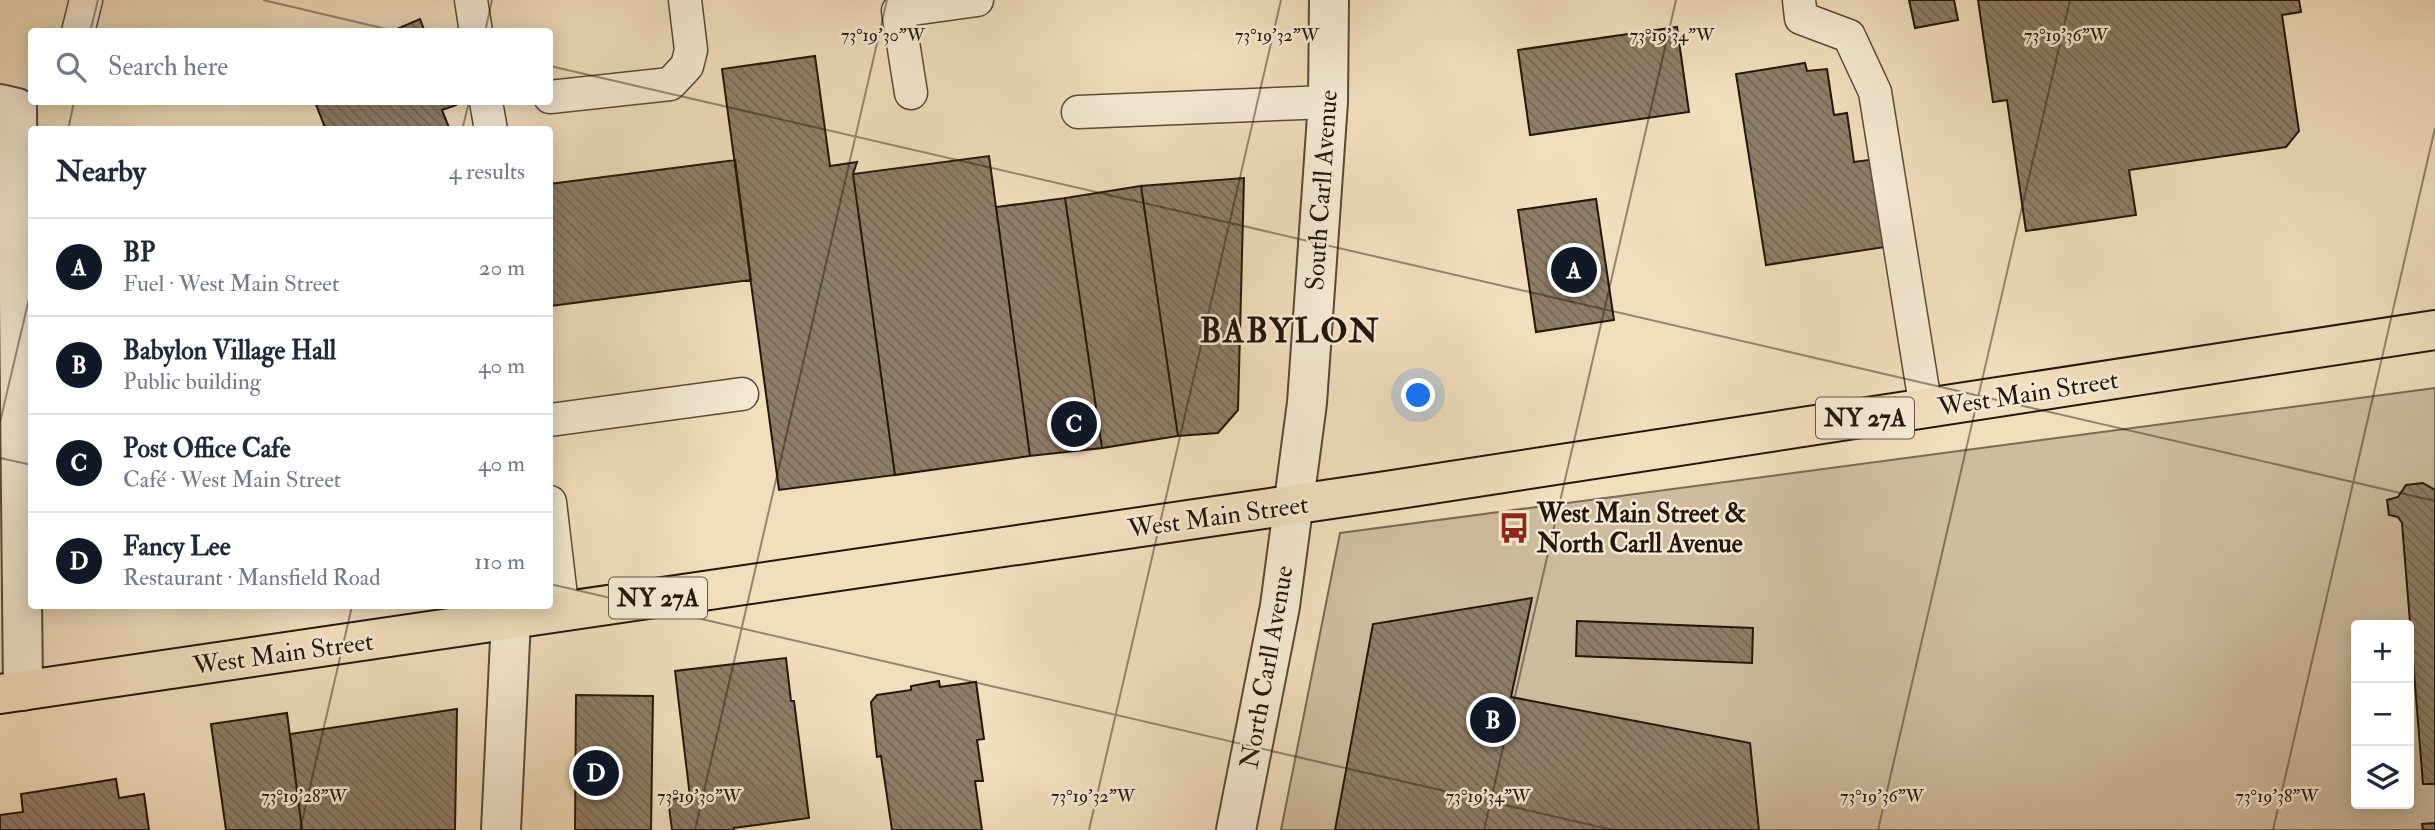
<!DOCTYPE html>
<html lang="en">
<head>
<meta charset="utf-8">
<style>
  body { margin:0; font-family:"IM FELL Double Pica",serif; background:#f6f6f7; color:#1f2937 }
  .controls { position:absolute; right:21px; bottom:21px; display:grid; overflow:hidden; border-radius:7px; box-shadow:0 4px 18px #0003 }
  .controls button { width:63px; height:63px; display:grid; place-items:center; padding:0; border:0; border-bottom:2px solid #e0e1e3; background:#fff; color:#1f2937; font:35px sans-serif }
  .you { position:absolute; left:1419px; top:396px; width:24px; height:24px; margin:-18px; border:5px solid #fff; border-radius:50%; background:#1a73e8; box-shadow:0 0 0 10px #1a73e833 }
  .badge { display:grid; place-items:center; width:46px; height:46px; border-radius:50%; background:#111827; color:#fff; font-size:23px; font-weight:700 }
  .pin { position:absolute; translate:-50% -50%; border:4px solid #fff; box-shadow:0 2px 7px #0006 }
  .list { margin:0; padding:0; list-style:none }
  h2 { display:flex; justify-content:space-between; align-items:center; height:91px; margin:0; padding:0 28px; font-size:30px }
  h2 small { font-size:23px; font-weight:400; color:#747a83 }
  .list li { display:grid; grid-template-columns:46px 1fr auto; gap:21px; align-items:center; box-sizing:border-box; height:98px; padding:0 28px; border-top:2px solid #e0e1e3 }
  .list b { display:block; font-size:26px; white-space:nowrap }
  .list p { margin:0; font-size:23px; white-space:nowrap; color:#747a83 }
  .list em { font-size:23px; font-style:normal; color:#747a83 }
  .icon { flex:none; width:38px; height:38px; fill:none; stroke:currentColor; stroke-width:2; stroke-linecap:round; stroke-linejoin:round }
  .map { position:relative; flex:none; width:2435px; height:830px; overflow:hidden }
  .search { position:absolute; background:#fff; box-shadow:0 4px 18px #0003; left:28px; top:28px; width:525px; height:77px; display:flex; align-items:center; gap:18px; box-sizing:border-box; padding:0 24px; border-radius:7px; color:#747a83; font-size:26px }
  .panel { position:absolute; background:#fff; box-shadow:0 4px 18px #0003; left:28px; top:126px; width:525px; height:483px; border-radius:7px }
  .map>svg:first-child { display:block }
</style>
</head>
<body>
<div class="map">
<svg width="2435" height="830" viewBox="0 0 2435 830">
  <defs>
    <pattern id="building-back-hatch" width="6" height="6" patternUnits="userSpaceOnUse" patternTransform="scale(1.75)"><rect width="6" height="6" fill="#8f7e67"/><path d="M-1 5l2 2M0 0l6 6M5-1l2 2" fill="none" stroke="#756653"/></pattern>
  </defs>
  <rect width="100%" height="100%" fill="#f1debd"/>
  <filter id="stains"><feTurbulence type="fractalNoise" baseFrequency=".00286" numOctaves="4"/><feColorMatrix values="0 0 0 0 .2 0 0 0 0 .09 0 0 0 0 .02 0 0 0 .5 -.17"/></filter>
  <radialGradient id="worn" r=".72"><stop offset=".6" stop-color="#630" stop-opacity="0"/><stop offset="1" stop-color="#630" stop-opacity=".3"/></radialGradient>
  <path fill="#cebc9f" stroke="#796a54" stroke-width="2" fill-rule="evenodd" d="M 2435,388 L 2435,830 L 1281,830 L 1340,533 ZM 2356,625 L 2409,625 L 2409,804 L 2356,804 Z"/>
  <path fill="url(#building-back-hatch)" stroke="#24170a" stroke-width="2" d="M 1909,0 L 1954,0 L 1958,20 L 1915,28 Z
    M 1978,0 L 2299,0 L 2301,12 L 2282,15 L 2299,131 L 2286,147 L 2129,170 L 2136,215 L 2026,231 L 2007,100 L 1993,102 Z
    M 420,19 L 425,32 L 390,32 Z
    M 1677,27 L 1689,112 L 1530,135 L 1518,50 Z
    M 815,56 L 830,166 L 857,162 L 853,174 L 895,475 L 779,490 L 722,69 Z
    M 1805,63 L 1807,71 L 1827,69 L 1834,115 L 1847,113 L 1854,162 L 1877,159 L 1885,247 L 1766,265 L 1736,74 Z
    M 315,102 L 454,102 L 456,105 L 442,110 L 450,130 L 326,130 Z
    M 989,156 L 1030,456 L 895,475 L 853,174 Z
    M 735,160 L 751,280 L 550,306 L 550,184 Z
    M 1244,178 L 1238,410 L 1218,433 L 1178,436 L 1141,186 Z
    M 1141,186 L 1178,436 L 1102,448 L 1065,198 Z
    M 1065,198 L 1102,448 L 1030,456 L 996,207 Z
    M 1596,199 L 1614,320 L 1536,332 L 1518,210 Z
    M 2423,483 L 2435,490 L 2435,784 L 2423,784 L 2402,523 L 2398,517 L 2389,515 L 2387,500 L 2398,497 L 2406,485 Z
    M 1532,598 L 1511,697 L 1750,743 L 1759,830 L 1335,830 L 1373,624 Z
    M 1577,621 L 1753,628 L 1752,663 L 1576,656 Z
    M 786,658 L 791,701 L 794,701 L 809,818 L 734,828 L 734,830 L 672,830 L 668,799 L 690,797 L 675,671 Z
    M 939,681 L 940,687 L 976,682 L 984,739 L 977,740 L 983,781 L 975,781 L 982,830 L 892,830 L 881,756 L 877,757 L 871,702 L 877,695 L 911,690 L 911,686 Z
    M 576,695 L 653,696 L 651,830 L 575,830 Z
    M 457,709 L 455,830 L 302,830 L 290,734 Z
    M 287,713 L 302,830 L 226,830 L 211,724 Z
    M 116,779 L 119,798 L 144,794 L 149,830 L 0,830 L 0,815 L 23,812 L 21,794 Z
    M 2435,823 L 2435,830 L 2423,830 L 2422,824 Z"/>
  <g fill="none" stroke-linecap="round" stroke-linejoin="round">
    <defs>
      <path id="service" d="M 471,0 L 476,32
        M 1799,0 L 1801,18 L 1849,36 L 1875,92 L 1926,409
        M 78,32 L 86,0
        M 911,93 L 898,11 L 977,0
        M 550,97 L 670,84 L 687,66 L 691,50 L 685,0
        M 486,102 L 491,130
        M 1078,112 L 1328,102
        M 550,420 L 742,394
        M 550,502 L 563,613"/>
      <path id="minor" d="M 0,104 L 17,108 L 23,691
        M 501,830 L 511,619
        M 1236,830 L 1280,606 L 1307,403 L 1328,102 L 1329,0"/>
      <path id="primary" d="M 0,694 L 1386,491 L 2435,330"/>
    </defs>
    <use href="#service" stroke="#574937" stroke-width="35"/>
    <use href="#minor" stroke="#574937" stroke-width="42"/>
    <use href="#primary" stroke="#24170a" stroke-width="42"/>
    <use href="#service" stroke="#f6ead4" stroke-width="32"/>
    <use href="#minor" stroke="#f6ead4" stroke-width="38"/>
    <use href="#primary" stroke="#f1debd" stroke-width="38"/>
  </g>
  <path fill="none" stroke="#24170a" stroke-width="2" stroke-opacity="0.45" d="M 263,0 L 399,32M 90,32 L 98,0M 485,32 L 492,0M 550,66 L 2435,501M 68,130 L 74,102M 462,130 L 469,102M 0,422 L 32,286M 0,458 L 32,465M 550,584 L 1613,830M 300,830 L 352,606M 695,830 L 887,0M 1089,830 L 1281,0M 1484,830 L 1676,0M 1878,830 L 2070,0M 2273,830 L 2435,128"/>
  <defs>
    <symbol id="bus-bare" viewBox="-9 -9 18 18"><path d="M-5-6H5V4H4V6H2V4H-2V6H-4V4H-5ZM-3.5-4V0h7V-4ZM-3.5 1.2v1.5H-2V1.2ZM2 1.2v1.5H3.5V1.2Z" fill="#8f2418" stroke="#f6ead4" stroke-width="2.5" paint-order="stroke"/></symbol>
  </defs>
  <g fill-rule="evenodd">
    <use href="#bus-bare" x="1492" y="506" width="44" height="44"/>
  </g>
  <g text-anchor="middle" stroke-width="5" stroke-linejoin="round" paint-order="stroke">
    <g fill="#f6ead4" stroke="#635647" stroke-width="2">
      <rect x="1816" y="397.5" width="98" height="41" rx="5"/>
      <rect x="609" y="577.5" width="98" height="41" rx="5"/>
    </g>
    <g font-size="24" font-weight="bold" fill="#24170a">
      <text x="1865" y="426">NY 27A</text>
      <text x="658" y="606">NY 27A</text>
    </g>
    <g font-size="26" fill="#24170a" stroke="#f6ead4">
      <text transform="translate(1321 190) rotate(-86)" y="9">South Carll Avenue</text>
      <text transform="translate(2028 393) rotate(-9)" y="9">West Main Street</text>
      <text transform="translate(1218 516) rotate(-8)" y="9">West Main Street</text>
      <text transform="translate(283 653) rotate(-8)" y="9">West Main Street</text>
      <text transform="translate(1266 667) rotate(-80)" y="9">North Carll Avenue</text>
    </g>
    <g font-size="26" font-weight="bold" fill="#24170a" stroke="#f6ead4" text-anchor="start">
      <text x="1537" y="522">West Main Street &amp;<tspan x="1537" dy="30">North Carll Avenue</tspan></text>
    </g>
    <g font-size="33" font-weight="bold" letter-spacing="2" fill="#24170a" stroke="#f6ead4">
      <text x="1290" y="342">BABYLON</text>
    </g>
  </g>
  <g font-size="18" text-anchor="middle" fill="#24170a" stroke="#f6ead4" stroke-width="5" stroke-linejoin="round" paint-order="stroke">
    <text x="883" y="41">73°19'30"W</text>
    <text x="1277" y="41">73°19'32"W</text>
    <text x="1672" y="41">73°19'34"W</text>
    <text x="2066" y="41">73°19'36"W</text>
    <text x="304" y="802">73°19'28"W</text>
    <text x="699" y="802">73°19'30"W</text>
    <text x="1093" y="802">73°19'32"W</text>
    <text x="1488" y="802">73°19'34"W</text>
    <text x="1882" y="802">73°19'36"W</text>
    <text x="2277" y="802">73°19'38"W</text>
  </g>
  <rect width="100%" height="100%" filter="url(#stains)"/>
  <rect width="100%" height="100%" fill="url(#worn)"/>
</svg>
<div class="controls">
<button>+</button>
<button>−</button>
<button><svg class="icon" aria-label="layers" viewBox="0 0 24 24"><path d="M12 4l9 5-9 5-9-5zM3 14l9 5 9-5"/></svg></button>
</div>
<div class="you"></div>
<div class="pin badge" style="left:1574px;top:270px">A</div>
<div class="pin badge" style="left:1493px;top:720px">B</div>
<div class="pin badge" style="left:1074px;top:424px">C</div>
<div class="pin badge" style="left:596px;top:773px">D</div>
<div class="search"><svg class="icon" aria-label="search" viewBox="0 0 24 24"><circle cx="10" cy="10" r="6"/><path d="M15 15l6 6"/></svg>Search here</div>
<section class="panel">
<h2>Nearby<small>4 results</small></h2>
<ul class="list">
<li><span class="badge">A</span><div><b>BP</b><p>Fuel · West Main Street</p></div><em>20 m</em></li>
<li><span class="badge">B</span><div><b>Babylon Village Hall</b><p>Public building</p></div><em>40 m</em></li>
<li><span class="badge">C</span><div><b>Post Office Cafe</b><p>Café · West Main Street</p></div><em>40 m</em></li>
<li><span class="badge">D</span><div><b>Fancy Lee</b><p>Restaurant · Mansfield Road</p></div><em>110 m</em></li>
</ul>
</section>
</div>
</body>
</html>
